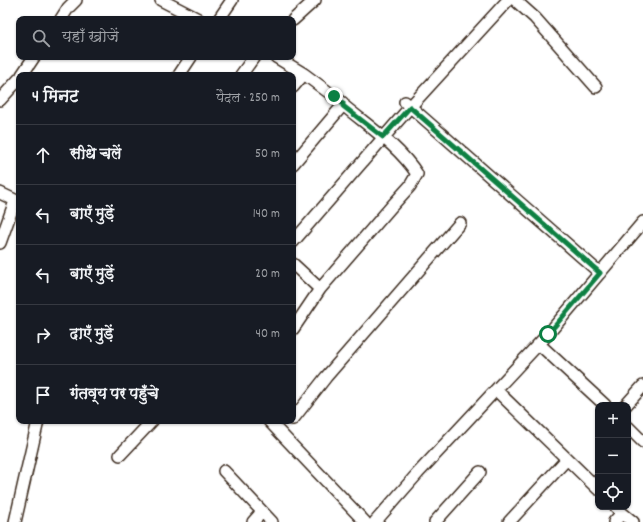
<!DOCTYPE html>
<html lang="hi">
<head>
<meta charset="utf-8">
<style>
  body { margin:0; font-family:Dekko,"Playpen Sans Deva",sans-serif; background:#20242c; color:#f1f3f6 }
  .controls { position:absolute; right:12px; bottom:12px; display:grid; overflow:hidden; border-radius:8px; box-shadow:0 1px 3px #0004 }
  .controls button { width:36px; height:36px; display:grid; place-items:center; padding:0; border:0; border-bottom:1px solid #363941; background:#171b24; color:#f1f3f6; font:20px sans-serif }
  .stop { position:absolute; width:12px; height:12px; margin:-9px; border:3px solid #0b8043; border-radius:50%; background:#fff }
  .stop.end { background:#0b8043; border-color:#fff; box-shadow:0 1px 4px #0008 }
  .list { margin:0; padding:0; list-style:none }
  h2 { display:flex; justify-content:space-between; align-items:center; height:52px; margin:0; padding:0 16px; font-size:17px }
  h2 small { font-size:13px; font-weight:400; color:#9ea1a6 }
  .list li { display:grid; grid-template-columns:26px 1fr auto; gap:12px; align-items:center; box-sizing:border-box; height:60px; padding:0 16px; border-top:1px solid #363941 }
  .list b { display:block; font-size:15px; white-space:nowrap }
  .list em { font-size:13px; font-style:normal; color:#9ea1a6 }
  .icon { flex:none; width:22px; height:22px; fill:none; stroke:currentColor; stroke-width:2; stroke-linecap:round; stroke-linejoin:round }
  .map { position:relative; flex:none; width:643px; height:522px; overflow:hidden }
  .search { position:absolute; background:#171b24; box-shadow:0 1px 3px #0004; left:16px; top:16px; width:280px; height:44px; display:flex; align-items:center; gap:10px; box-sizing:border-box; padding:0 14px; border-radius:8px; color:#9ea1a6; font-size:15px }
  .panel { position:absolute; background:#171b24; box-shadow:0 1px 3px #0004; left:16px; top:72px; width:280px; height:352px; border-radius:8px }
  .map>svg:first-child { display:block }
</style>
</head>
<body>
<div class="map">
<svg width="643" height="522" viewBox="0 0 643 522">
  <rect width="100%" height="100%" fill="#fff"/>
  <filter id="ink" filterUnits="userSpaceOnUse"><feTurbulence type="fractalNoise" baseFrequency=".025" numOctaves="2"/><feDisplacementMap in="SourceGraphic" scale="8" xChannelSelector="R" yChannelSelector="G"/><feConvolveMatrix kernelMatrix="1 2 1 2 8 2 1 2 1" color-interpolation-filters="sRGB"/></filter>
  <g filter="url(#ink)">
    <g fill="none" stroke-linecap="round" stroke-linejoin="round">
      <defs>
        <path id="minor" d="M 161,0 L 198,19
          M 515,0 L 535,18 L 596,87
          M 61,19 L 68,8 L 76,0
          M 219,19 L 232,0
          M 293,20 L 315,0
          M 276,57 L 304,74 L 343,103 L 343,105 C 368,126 399,146 417,174 L 410,186 L 391,207 L 320,289 L 293,329
          M 22,75 L 34,57
          M 179,75 L 191,57
          M 241,75 L 254,57
          M 293,87 L 304,74
          M 0,100 L 19,79
          M 405,102 L 600,273
          M 293,164 L 343,105
          M 0,193 L 19,202
          M 293,242 L 410,107 L 508,0
          M 0,243 L 15,201
          M 293,264 L 320,289
          M 539,344 L 605,405
          M 496,390 L 598,489
          M 626,405 L 643,386
          M 293,419 L 326,377 L 460,223
          M 269,421 L 365,522
          M 628,427 L 643,442
          M 120,455 L 152,421
          M 224,471 L 272,522
          M 622,513 L 633,522
          M 15,522 L 38,421
          M 253,522 L 262,512
          M 375,522 L 418,473 L 548,334 L 643,222
          M 435,522 L 480,472
          M 509,522 L 567,459
          M 614,522 L 622,513 L 616,507"/>
      </defs>
      <use href="#minor" stroke="#3b2a1e" stroke-width="14"/>
      <use href="#minor" stroke="#fff" stroke-width="11"/>
    </g>
  </g>
  <g fill="none" stroke-linecap="round" stroke-linejoin="round" filter="url(#ink)">
    <path stroke="#0b8043" stroke-width="5" d="M 334,96 L 343,103 L 343,106 L 383,137 L 410,107 L 600,273 L 548,334"/>
  </g>
</svg>
<div class="controls">
<button>+</button>
<button>−</button>
<button><svg class="icon" aria-label="locate" viewBox="0 0 24 24"><circle cx="12" cy="12" r="6"/><path d="M12 2v4M12 18v4M2 12h4M18 12h4"/></svg></button>
</div>
<div class="stop" style="left:548px;top:334px"></div>
<div class="stop end" style="left:334px;top:96px"></div>
<div class="search"><svg class="icon" aria-label="search" viewBox="0 0 24 24"><circle cx="10" cy="10" r="6"/><path d="M15 15l6 6"/></svg>यहाँ खोजें</div>
<section class="panel">
<h2>4 मिनट<small>पैदल · 250 m</small></h2>
<ul class="list">
<li><svg class="icon" aria-label="ahead" viewBox="0 0 24 24"><path d="M12 20V5M6 11l6-6 6 6"/></svg><div><b>सीधे चलें</b></div><em>50 m</em></li>
<li><svg class="icon" aria-label="left" viewBox="0 0 24 24"><path d="M17 20v-9H6M10 6l-5 5 5 5"/></svg><div><b>बाएँ मुड़ें</b></div><em>140 m</em></li>
<li><svg class="icon" aria-label="left" viewBox="0 0 24 24"><path d="M17 20v-9H6M10 6l-5 5 5 5"/></svg><div><b>बाएँ मुड़ें</b></div><em>20 m</em></li>
<li><svg class="icon" aria-label="right" viewBox="0 0 24 24"><path d="M7 20v-9h11M14 6l5 5-5 5"/></svg><div><b>दाएँ मुड़ें</b></div><em>40 m</em></li>
<li><svg class="icon" aria-label="arrive" viewBox="0 0 24 24"><path d="M6 21V4h12l-3 4 3 4H6"/></svg><div><b>गंतव्य पर पहुँचे</b></div></li>
</ul>
</section>
</div>
</body>
</html>
